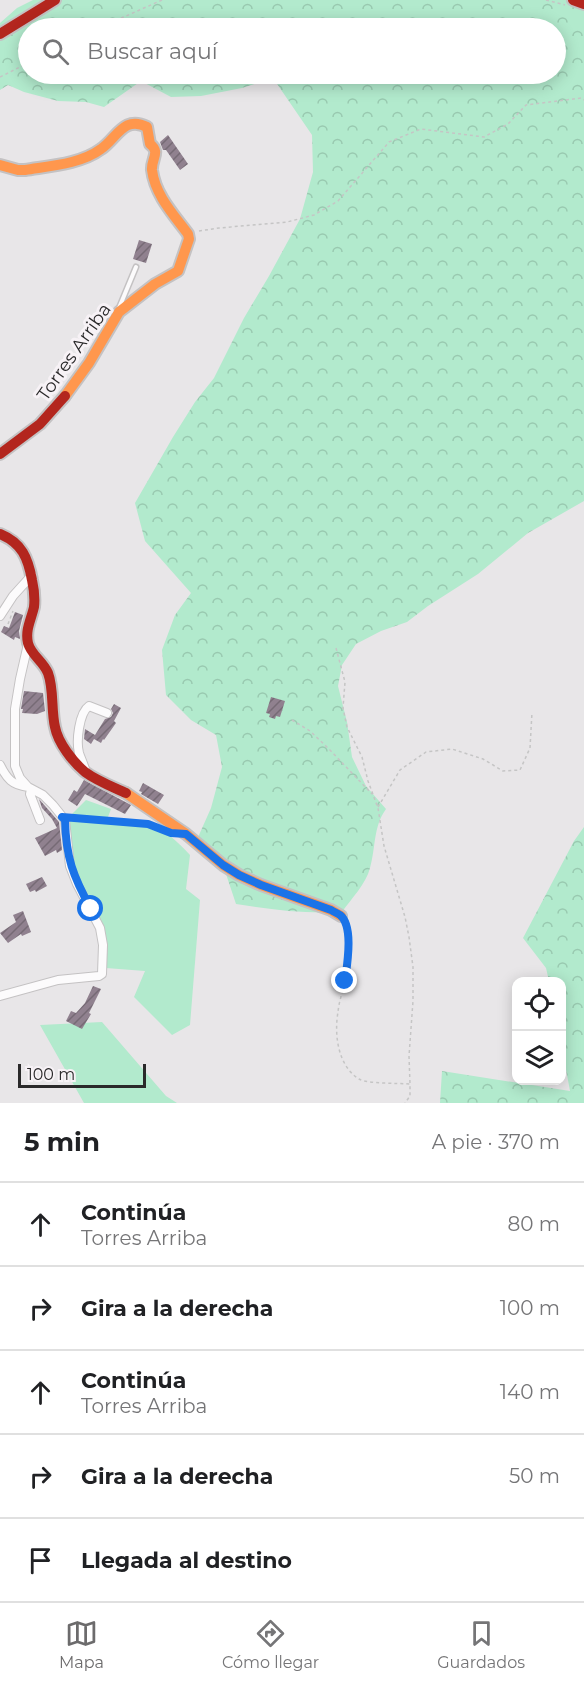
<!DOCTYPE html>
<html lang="es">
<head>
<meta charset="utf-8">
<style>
  body { margin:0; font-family:Montserrat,sans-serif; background:#f6f6f6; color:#202124 }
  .controls { position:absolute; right:18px; bottom:18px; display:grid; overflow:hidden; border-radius:12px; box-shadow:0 3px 15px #0003 }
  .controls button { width:54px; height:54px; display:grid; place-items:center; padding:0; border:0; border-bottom:2px solid #e0e0e0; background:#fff; color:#202124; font:30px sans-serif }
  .scale { position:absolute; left:18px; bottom:15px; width:128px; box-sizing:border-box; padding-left:6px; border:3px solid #2a292a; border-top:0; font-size:16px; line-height:21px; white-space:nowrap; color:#2a292a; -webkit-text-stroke:4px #f7f2f6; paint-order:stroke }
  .stop { position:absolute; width:18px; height:18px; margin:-14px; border:4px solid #1a73e8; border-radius:50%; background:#fff }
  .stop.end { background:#1a73e8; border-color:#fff; box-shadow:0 2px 6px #0008 }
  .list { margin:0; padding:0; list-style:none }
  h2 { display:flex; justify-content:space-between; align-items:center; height:78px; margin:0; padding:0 24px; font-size:26px }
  h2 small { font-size:20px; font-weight:400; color:#757577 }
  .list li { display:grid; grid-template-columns:39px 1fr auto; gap:18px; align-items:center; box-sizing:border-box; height:84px; padding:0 24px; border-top:2px solid #e0e0e0 }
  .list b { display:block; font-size:22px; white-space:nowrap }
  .list p { margin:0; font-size:20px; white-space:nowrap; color:#757577 }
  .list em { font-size:20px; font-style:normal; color:#757577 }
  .icon { flex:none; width:33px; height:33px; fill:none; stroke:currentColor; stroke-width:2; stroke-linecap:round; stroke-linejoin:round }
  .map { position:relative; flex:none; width:584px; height:1103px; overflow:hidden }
  .search { position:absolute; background:#fff; box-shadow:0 3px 15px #0003; left:18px; right:18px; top:18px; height:66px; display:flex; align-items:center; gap:15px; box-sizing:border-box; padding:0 21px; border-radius:33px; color:#757577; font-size:22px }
  .sheet { height:498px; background:#fff }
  nav { display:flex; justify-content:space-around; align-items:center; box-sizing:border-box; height:84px; border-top:2px solid #e0e0e0; background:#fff; font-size:16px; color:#757577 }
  nav a { display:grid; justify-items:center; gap:3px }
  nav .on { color:#6c6b6c }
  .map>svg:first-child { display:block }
</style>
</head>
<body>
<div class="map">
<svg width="584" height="1103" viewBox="0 0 584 1103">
  <defs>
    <pattern id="forest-crowns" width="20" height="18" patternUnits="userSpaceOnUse" patternTransform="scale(1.5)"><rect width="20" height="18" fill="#b2eacd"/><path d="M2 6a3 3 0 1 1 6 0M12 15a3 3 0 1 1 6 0" fill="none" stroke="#99c9b0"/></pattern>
    <pattern id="building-hatch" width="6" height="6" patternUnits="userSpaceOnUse" patternTransform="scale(1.5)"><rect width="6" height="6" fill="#90818f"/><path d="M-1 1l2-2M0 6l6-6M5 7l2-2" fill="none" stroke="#766a75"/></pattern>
  </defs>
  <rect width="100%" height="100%" fill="#e8e6e8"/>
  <path fill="#b2eacd" d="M 86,800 L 111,809 L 108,817 C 148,822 162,824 190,855 L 186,889 L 200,900 L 190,1025 L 172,1035 L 134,997 L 145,971 L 106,968 L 106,943 L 72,864 L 67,826 L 72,814 Z
    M 102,1022 L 166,1096 L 177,1103 L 84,1103 L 40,1025 Z"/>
  <path fill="url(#forest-crowns)" fill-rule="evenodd" d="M 33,0 L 584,0 L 584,501 L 528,533 L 478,574 L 428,606 L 407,622 L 381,631 L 356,644 L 342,665 L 338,686 L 347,722 L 352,757 L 366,786 L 386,809 C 373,827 376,847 370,868 C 366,884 351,899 342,912 C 305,914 273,910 236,904 L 223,865 L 198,844 L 199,835 L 211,808 L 222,767 L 216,735 L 191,720 L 166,695 L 162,650 L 175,615 L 191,593 L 145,541 L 135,503 L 173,437 L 195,402 L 214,378 L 244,318 L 269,276 L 300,219 L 313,172 L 312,135 L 273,78 L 242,88 L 201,96 L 171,97 L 141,81 L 104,107 L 86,102 L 58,101 L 24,92 L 8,85 L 0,90 L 0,23 L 17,8 ZM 28,28 L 556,28 L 556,74 L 28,74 Z
    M 584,827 L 584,1103 L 440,1103 L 442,1071 L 570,1091 L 562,1048 L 562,981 L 549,981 L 546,968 L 523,938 L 574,841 Z"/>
  <path fill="url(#building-hatch)" d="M 168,135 L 188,164 L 180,170 L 166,150 L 163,150 L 160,142 Z
    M 139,240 L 152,244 L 146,263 L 133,259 Z
    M 15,612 L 23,615 L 19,631 L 20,639 L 15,637 L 14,640 L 1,632 L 4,626 L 9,628 Z
    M 24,691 L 43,693 L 45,711 L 37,714 L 22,713 L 23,709 L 21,709 Z
    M 271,697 L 285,701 L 280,717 L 276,716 L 275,719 L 269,717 L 270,714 L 266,713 Z
    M 114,704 L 121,708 L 114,721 L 116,723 L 104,740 L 103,739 L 101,743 L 94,739 L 91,744 L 84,739 L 85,729 L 95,735 L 105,719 L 111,717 L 113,713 L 111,709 Z
    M 84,780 L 131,805 L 125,814 L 85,794 L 77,806 L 68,800 L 74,790 L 77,792 Z
    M 143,783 L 164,795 L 158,804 L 141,794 L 142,792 L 139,791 Z
    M 39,799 L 59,822 L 62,850 L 57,853 L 56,850 L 45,856 L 35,838 L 57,828 L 52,819 L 42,808 Z
    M 42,877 L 47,886 L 36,892 L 35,890 L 30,892 L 26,884 Z
    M 23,911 L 31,932 L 22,936 L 21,934 L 8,943 L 0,933 L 16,922 L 13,915 Z
    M 93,986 L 101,989 L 89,1013 L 91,1014 L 82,1029 L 66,1021 L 71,1011 L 76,1013 L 85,1003 Z"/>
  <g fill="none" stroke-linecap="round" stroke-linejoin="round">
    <defs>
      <path id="lane" d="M 119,308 L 136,267"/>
      <path id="street" d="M 0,616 L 13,596 L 32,575
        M 0,765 C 7,779 12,785 28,787
        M 86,772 C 84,765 81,759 79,753 C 76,741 79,713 89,706 L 107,713
        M 31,789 L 30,794 L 40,820
        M 0,996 L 58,980 L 99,976 L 102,974 L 103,945 L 100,928 L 77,884 L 70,866 L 65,820 L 53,805 L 43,795 L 28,787 L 20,778 L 15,766 L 15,709 L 20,679 L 28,644"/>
      <path id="slow" d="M 0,165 L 18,170 L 25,170 C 49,166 81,164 101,149 C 117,138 124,115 147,127 L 150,144 C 161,152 151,159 152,170 C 155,195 174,215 188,234 L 189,239 L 178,271 L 155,284 L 119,312 L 89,363 L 65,396
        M 126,793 L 186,834 L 223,865 L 239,875 L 261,885 L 331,910 L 341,916"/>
      <path id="jam" d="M 573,0 L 584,4
        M 0,34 L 55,0
        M 0,454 L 40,424 L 65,396
        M 0,534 C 22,543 28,558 32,580 C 34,589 35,598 34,607 C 31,620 25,630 28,643 C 31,655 43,661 48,673 C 54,689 51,710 55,727 C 58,743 73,762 85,772 C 97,781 113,787 126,793"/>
    </defs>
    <use href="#lane" stroke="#c4c2c3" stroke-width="7"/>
    <use href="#street" stroke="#c4c2c3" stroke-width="10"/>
    <use href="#slow" stroke="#c4c2c3" stroke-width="14"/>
    <use href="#jam" stroke="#c4c2c3" stroke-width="14"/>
    <path stroke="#c5c5c5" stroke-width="1.5" stroke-dasharray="3 3" stroke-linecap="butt" d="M 546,0 L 565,5
      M 99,28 L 162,0
      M 0,77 L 28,63
      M 199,231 L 219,228 L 287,222 L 314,215 L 338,201 L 389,142 L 421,129 L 484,137 L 508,124 L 526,105 L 581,98 L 584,100
      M 8,624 L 13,611
      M 336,648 L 345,682 L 343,708 L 347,727 L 362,757 L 368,781 L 378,808 L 384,846 L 405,917 L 409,937 L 413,967 L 413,1001 L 409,1056 L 410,1084
      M 292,720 L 310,731 L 329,749 L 372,794
      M 378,807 L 400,770 L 426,752 L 452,749 L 483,759 L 503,771 L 520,770 L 530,748 L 532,712
      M 72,818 L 148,824 L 159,828
      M 345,925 C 350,943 348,962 345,980 C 343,991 339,1001 338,1012 C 334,1035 338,1066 359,1079 C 367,1084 399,1083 410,1084 L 410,1096 L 405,1103"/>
    <use href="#lane" stroke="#fcfbfc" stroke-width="4"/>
    <use href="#street" stroke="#fcfbfc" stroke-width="8"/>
    <use href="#slow" stroke="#ff974d" stroke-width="10"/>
    <use href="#jam" stroke="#b3261e" stroke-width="10"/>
  </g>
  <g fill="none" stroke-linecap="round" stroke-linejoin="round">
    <path stroke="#1a73e8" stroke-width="8" d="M 91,909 C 73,876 66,858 65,820 L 62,817 L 148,824 L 171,833 L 186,834 L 223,865 L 239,875 L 261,885 L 331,910 C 334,912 337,913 340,915 C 354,926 347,965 345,981"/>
  </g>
  <g text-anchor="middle" stroke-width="6" stroke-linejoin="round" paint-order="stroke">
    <g font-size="18" fill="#2a292a" stroke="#f7f2f6">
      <text transform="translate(74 352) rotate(-55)" y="6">Torres Arriba</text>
    </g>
  </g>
</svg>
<div class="controls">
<button><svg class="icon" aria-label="locate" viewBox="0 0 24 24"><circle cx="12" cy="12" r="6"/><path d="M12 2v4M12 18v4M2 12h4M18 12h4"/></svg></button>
<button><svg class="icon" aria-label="layers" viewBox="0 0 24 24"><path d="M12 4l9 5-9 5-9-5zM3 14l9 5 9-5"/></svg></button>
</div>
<div class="scale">100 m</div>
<div class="stop" style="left:91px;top:909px"></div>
<div class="stop end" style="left:345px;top:981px"></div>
<div class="search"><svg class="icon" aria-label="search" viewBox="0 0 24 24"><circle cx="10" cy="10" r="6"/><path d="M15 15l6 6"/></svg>Buscar aquí</div>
</div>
<section class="sheet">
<h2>5 min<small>A pie · 370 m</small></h2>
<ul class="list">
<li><svg class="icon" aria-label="ahead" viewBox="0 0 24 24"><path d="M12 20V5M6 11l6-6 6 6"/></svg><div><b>Continúa</b><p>Torres Arriba</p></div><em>80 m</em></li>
<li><svg class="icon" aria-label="right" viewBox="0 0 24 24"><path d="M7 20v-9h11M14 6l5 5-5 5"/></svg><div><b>Gira a la derecha</b></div><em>100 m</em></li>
<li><svg class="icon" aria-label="ahead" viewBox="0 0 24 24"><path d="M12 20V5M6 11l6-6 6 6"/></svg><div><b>Continúa</b><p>Torres Arriba</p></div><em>140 m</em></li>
<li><svg class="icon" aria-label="right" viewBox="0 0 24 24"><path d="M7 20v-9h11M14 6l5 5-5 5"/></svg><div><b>Gira a la derecha</b></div><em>50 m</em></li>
<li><svg class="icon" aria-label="arrive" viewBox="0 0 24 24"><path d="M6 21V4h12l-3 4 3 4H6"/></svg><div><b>Llegada al destino</b></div></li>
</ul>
</section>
<nav>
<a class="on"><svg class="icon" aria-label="map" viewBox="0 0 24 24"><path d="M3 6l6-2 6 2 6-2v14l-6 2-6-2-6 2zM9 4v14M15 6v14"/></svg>Mapa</a>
<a><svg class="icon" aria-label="directions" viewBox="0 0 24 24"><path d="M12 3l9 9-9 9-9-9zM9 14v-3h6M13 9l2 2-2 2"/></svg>Cómo llegar</a>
<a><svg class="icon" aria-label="saved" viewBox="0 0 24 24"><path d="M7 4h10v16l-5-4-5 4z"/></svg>Guardados</a>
</nav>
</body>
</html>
